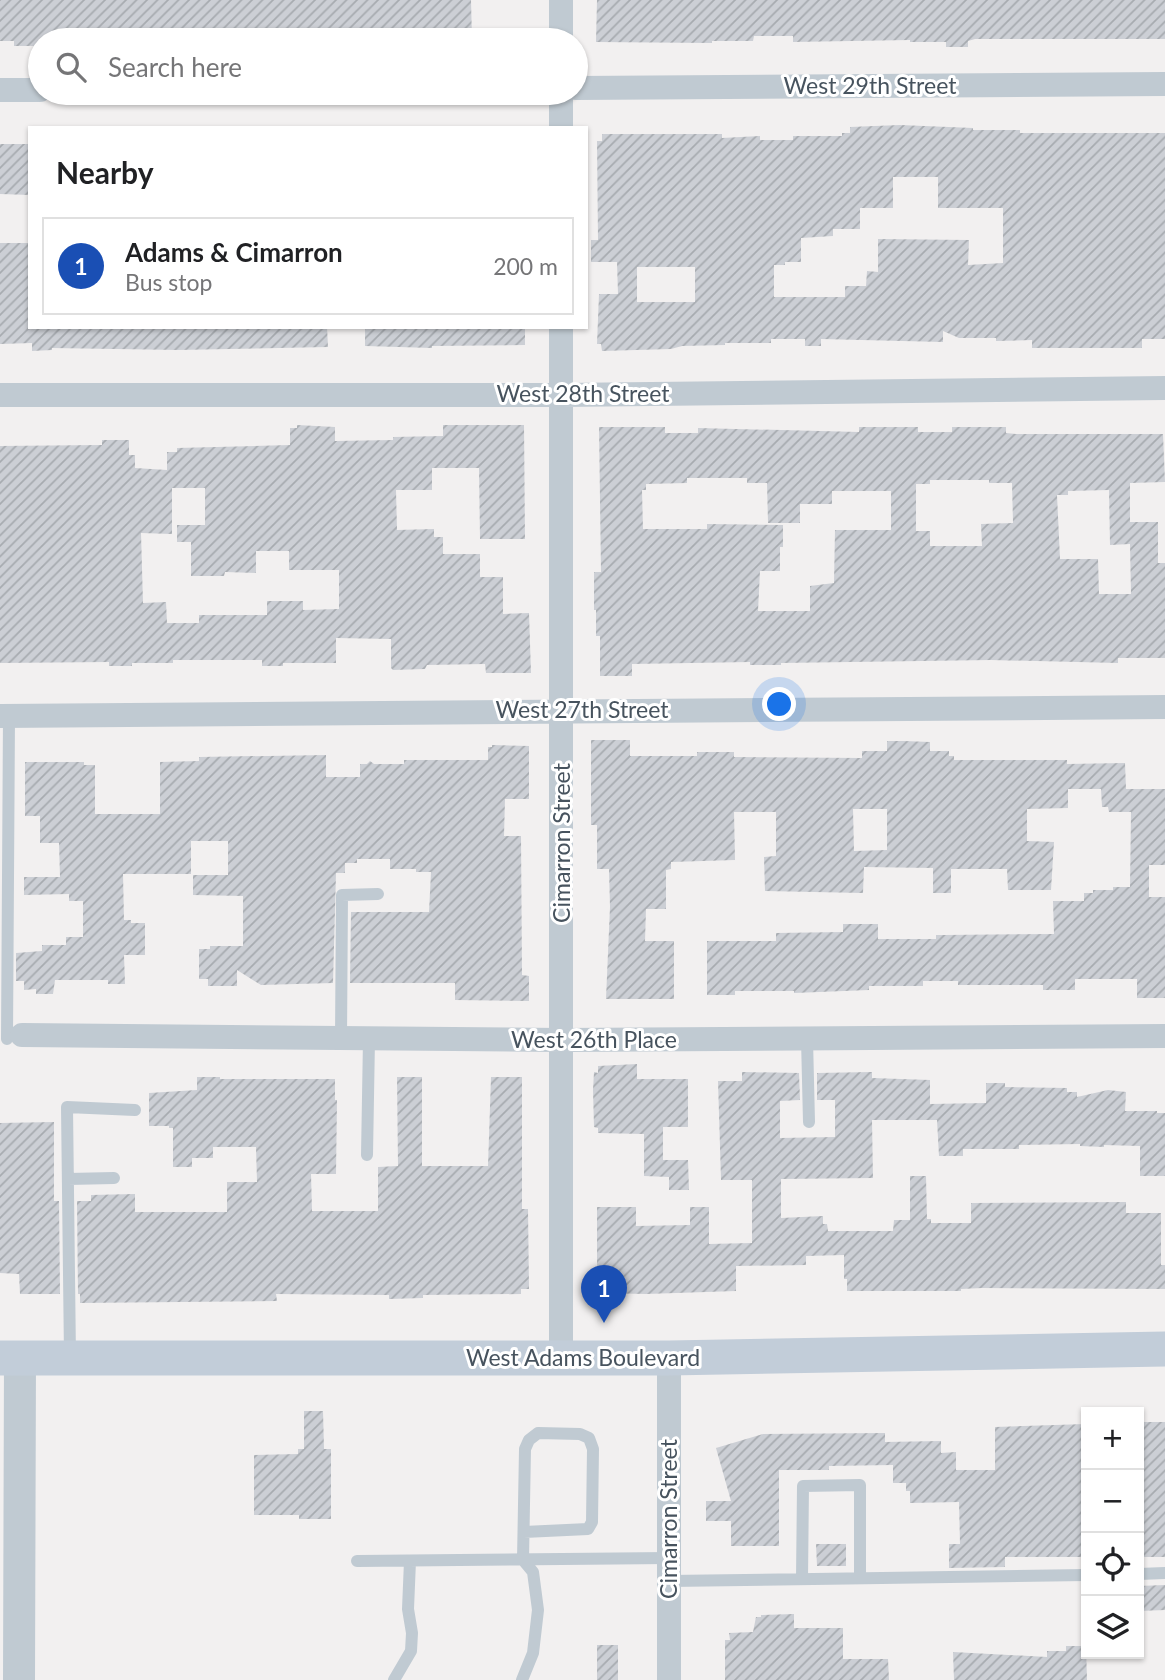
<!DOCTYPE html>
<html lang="en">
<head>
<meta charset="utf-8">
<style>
  body { margin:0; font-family:Lato,sans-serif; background:#f2f2f2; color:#202124 }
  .controls { position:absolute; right:21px; bottom:21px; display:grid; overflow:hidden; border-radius:0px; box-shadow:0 2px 5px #0004 }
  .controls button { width:63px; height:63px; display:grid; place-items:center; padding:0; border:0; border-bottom:2px solid #e0e0e0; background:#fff; color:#202124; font:35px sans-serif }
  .you { position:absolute; left:780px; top:705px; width:24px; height:24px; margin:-18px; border:5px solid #fff; border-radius:50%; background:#1a73e8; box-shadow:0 0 0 10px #1a73e833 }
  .badge { display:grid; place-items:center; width:46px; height:46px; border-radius:50%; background:#1a73e8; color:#fff; font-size:23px; font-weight:700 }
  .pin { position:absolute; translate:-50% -58px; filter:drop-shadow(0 2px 4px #0008) }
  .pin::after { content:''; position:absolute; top:37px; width:24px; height:21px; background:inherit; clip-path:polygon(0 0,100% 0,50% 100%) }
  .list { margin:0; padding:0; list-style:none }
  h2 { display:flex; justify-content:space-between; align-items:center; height:91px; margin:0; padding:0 28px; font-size:30px }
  h2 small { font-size:23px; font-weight:400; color:#757577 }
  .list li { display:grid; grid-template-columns:46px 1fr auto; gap:21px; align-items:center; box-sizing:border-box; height:98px; margin:0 14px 14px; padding:0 14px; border:2px solid #e0e0e0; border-radius:0px }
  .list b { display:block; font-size:26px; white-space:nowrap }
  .list p { margin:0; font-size:23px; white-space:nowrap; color:#757577 }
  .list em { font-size:23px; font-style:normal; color:#757577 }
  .icon { flex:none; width:38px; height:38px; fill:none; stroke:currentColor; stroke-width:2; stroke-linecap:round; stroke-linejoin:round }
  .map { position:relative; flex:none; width:1165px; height:1680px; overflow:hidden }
  .search { position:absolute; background:#fff; box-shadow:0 2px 5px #0004; left:28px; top:28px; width:560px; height:77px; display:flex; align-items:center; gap:18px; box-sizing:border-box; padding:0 24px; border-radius:38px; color:#757577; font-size:26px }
  .panel { position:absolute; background:#fff; box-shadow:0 2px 5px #0004; left:28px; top:126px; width:560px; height:203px; border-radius:0px }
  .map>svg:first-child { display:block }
</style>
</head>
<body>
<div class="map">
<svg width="1165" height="1680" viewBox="0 0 1165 1680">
  <defs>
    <pattern id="building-hatch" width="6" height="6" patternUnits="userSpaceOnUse" patternTransform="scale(1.75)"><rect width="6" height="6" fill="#cccfd5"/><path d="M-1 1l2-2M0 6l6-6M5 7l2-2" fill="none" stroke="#a7abb0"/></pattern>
  </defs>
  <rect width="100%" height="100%" fill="#f2f0f0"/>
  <path fill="url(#building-hatch)" fill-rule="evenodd" d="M 0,0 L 471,0 L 472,40 L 40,40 L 40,46 L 14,46 L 14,41 L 0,41 Z
    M 597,0 L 1165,0 L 1165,39 L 975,39 L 968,41 L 968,47 L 946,47 L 946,42 L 910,42 L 910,40 L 793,42 L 793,36 L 754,36 L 753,41 L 712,41 L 712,43 L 596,42 Z
    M 900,125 L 973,128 L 973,130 L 1020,130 L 1020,133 L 1165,133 L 1165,339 L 1142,339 L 1142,348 L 1032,348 L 1032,340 L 996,341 L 996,338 L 959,338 L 943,331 L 943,342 L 821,339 L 821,346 L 805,346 L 805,339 L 771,339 L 771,343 L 725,343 L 725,345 L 682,346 L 671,349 L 602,351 L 601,344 L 597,344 L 599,294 L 618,294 L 617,262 L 591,262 L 591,240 L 598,240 L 597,141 L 602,141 L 602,134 L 722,134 L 722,138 L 760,136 L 760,140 L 793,140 L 793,136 L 842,136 L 842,133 L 850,133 L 850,127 ZM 893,177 L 938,177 L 938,208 L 1003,208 L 1003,263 L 968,265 L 969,240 L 878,239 L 878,272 L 867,271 L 866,286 L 845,286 L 845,297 L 774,297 L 774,265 L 785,265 L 785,262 L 801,262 L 801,238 L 833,236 L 833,229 L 860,229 L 860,208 L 893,208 ZM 637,267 L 695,267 L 695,302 L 637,302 Z
    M 0,144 L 30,144 L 30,195 L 0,194 Z
    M 0,243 L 30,243 L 30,327 L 327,327 L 328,347 L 178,350 L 52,348 L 52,350 L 32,351 L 32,343 L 0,344 Z
    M 365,327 L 525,327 L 525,345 L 432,346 L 432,348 L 365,346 Z
    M 297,425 L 335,427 L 335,441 L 393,440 L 393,437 L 443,436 L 443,425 L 524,425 L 525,539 L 480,539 L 479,468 L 432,468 L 432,490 L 396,490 L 397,530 L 434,529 L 434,537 L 443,537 L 443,554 L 480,554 L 480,577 L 503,577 L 503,614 L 529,613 L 531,673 L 486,673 L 485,664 L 427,665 L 425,669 L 393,670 L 391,668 L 391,639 L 336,638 L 336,663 L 283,663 L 283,666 L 262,666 L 262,660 L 173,660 L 173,663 L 132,663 L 132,666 L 109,666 L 109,662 L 0,663 L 0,446 L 102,445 L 102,440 L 129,440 L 129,455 L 135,455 L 135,468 L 167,470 L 167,452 L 177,452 L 177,448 L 290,445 L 290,428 L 297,428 ZM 172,488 L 205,488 L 205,525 L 177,525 L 177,542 L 191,542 L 191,576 L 224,576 L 225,572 L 256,573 L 256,551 L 289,551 L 289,570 L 339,570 L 339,609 L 303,610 L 303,601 L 267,601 L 267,615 L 199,615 L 199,623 L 167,623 L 166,602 L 143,603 L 141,533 L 172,534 Z
    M 599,427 L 665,427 L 665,433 L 698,433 L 698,428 L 859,432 L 859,427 L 918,427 L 918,432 L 952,432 L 952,427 L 1006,427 L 1006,433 L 1016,434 L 1163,434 L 1165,482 L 1130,483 L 1130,522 L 1158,522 L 1158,563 L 1165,563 L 1165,658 L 1118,658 L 1118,663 L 991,660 L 781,663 L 781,665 L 750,665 L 750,662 L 632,664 L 632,676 L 600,676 L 600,636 L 596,636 L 596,610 L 594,610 L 594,572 L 601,572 ZM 687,478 L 747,478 L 747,483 L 767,483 L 768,523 L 800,523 L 800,504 L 832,504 L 832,491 L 891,491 L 891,530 L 835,530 L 834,583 L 810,586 L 810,611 L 758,611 L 760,571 L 780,571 L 780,547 L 783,547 L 783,525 L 707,524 L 707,529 L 643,529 L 642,490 L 646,490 L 646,484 L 687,483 ZM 930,480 L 989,480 L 989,483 L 1012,483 L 1013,523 L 981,524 L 982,546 L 930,546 L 930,531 L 916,531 L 916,484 L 930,484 ZM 1109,490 L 1110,545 L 1130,544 L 1131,594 L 1099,594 L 1098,559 L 1060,559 L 1057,495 L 1068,495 L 1068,491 Z
    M 591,740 L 630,740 L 630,756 L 697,756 L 697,752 L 734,752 L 734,757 L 862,758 L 862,751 L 887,751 L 887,741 L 904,741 L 930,742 L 930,751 L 949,751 L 949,756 L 954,756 L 954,760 L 1067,760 L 1067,764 L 1125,763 L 1126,789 L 1165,789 L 1165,865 L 1149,865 L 1149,897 L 1165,897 L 1165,998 L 1137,998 L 1137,979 L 1075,979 L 1075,990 L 1043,990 L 1043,985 L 958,985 L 958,981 L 923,981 L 923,986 L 869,986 L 869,990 L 794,993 L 794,991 L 735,991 L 735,995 L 707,995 L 707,941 L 776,941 L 776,933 L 843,932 L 843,924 L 878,924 L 878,939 L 936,939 L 936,935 L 944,935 L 1054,934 L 1053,901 L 1084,901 L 1084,893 L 1093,893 L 1093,890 L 1113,890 L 1113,887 L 1130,887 L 1131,812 L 1109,812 L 1108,807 L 1102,807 L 1101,789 L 1068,789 L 1068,808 L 1027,809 L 1027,841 L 1054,842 L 1051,890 L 1008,890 L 1007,869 L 951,869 L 951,893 L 933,893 L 933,868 L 864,867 L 863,893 L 765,891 L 764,857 L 776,856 L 776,812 L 734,812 L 735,860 L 671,862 L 671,869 L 666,870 L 666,909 L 646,909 L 645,941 L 674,941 L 674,999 L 606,999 L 610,907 L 609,869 L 597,869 L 597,825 L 591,825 ZM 853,809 L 887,809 L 887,850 L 854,851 Z
    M 492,745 L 529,746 L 529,799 L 505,799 L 504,836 L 521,836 L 522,975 L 529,976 L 529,1001 L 455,1000 L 455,983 L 350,983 L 351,912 L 429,912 L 431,872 L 416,872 L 416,869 L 390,869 L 390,859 L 357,859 L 357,863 L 345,863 L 345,873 L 336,873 L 333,983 L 261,985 L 237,970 L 237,986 L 208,986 L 208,979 L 199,979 L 199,949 L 210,949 L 210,946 L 243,946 L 243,896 L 193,895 L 193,875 L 228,875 L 228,841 L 191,841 L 191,874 L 123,874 L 124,920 L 131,920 L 131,923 L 145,923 L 145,955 L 124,955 L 125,984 L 108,984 L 108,980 L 55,980 L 53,994 L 36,994 L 36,989 L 24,990 L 24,981 L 16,981 L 16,953 L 42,951 L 42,945 L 66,945 L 66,937 L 83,937 L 83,901 L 69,901 L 69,894 L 24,895 L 24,877 L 60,877 L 59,843 L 40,843 L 40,816 L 25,816 L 25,762 L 84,762 L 84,765 L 95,765 L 95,814 L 160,814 L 160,762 L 199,761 L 199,757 L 326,755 L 326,777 L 360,777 L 360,764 L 367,764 L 370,761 L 374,764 L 404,764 L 404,760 L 488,760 L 488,747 L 492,747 Z
    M 637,1064 L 637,1079 L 688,1079 L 688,1127 L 663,1127 L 663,1160 L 688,1160 L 689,1190 L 669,1190 L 669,1177 L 644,1176 L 644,1134 L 598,1133 L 598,1128 L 594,1127 L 593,1090 L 594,1072 L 598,1073 L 598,1066 Z
    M 742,1072 L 799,1073 L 800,1100 L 780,1101 L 780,1138 L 835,1137 L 835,1100 L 817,1100 L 817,1073 L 872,1072 L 872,1078 L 930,1080 L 930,1104 L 986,1103 L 986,1083 L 1005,1083 L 1005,1087 L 1067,1088 L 1067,1092 L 1077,1092 L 1077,1097 L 1108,1090 L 1126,1092 L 1125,1111 L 1157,1111 L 1157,1113 L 1165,1113 L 1165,1176 L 1140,1176 L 1140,1146 L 1104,1145 L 1104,1147 L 1080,1146 L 1080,1144 L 1019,1145 L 1019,1149 L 963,1149 L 963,1156 L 939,1156 L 937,1120 L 872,1120 L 873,1178 L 781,1179 L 781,1218 L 823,1216 L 823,1224 L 827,1224 L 828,1231 L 893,1231 L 894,1220 L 910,1220 L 910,1176 L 926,1176 L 927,1219 L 931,1219 L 931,1223 L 971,1223 L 971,1203 L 1126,1202 L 1126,1213 L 1161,1213 L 1161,1265 L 1165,1265 L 1165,1289 L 982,1288 L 961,1289 L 961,1291 L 847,1291 L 847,1279 L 844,1279 L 844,1255 L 806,1256 L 806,1265 L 736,1266 L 736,1291 L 646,1294 L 597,1293 L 597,1207 L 636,1207 L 636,1226 L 690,1225 L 690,1207 L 709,1207 L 709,1244 L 752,1243 L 752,1180 L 721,1180 L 718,1081 L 742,1081 Z
    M 197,1077 L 220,1077 L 220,1079 L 335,1079 L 335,1100 L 337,1100 L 336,1174 L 311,1174 L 312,1211 L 378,1211 L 378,1167 L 398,1166 L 397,1077 L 422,1077 L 422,1166 L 488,1166 L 491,1077 L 522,1077 L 522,1209 L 528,1209 L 529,1289 L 521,1289 L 521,1294 L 423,1295 L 423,1298 L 389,1299 L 389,1295 L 276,1294 L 277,1301 L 80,1303 L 80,1294 L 78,1294 L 77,1201 L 91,1201 L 91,1195 L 135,1194 L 135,1212 L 227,1212 L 227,1182 L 257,1182 L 256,1147 L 213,1147 L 213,1158 L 192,1158 L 192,1167 L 173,1167 L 173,1128 L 169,1128 L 169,1126 L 149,1126 L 149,1093 L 197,1090 Z
    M 54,1122 L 54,1201 L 59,1201 L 60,1294 L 20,1294 L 19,1274 L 0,1273 L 0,1123 Z
    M 304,1411 L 323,1411 L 324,1449 L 331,1449 L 331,1519 L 299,1519 L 299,1515 L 254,1515 L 254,1455 L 298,1454 L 298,1449 L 304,1449 Z
    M 1140,1422 L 1165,1422 L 1165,1557 L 1139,1557 L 1139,1541 L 1141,1541 Z
    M 1086,1424 L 1086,1557 L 1005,1557 L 1005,1567 L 949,1568 L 949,1544 L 960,1544 L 959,1502 L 910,1503 L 910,1491 L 906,1491 L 906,1483 L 893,1483 L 893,1465 L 829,1466 L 829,1470 L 779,1470 L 779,1546 L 731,1546 L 731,1521 L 706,1521 L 706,1501 L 731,1501 L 716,1448 L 763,1434 L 885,1433 L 885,1442 L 941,1441 L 941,1453 L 956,1452 L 956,1470 L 995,1470 L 995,1427 Z
    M 816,1544 L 846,1544 L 846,1566 L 817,1566 Z
    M 1165,1585 L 1165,1610 L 1139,1611 L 1139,1586 Z
    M 794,1614 L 794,1628 L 843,1628 L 843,1659 L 888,1659 L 889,1680 L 725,1680 L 725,1640 L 730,1640 L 729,1633 L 753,1632 L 756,1617 L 761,1617 L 761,1615 Z
    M 597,1645 L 618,1645 L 618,1680 L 597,1680 Z
    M 1066,1646 L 1086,1646 L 1087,1680 L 954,1680 L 953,1652 L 1047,1657 L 1047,1651 L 1066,1651 Z"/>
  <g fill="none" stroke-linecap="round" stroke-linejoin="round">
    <path stroke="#c0cad2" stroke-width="12" d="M 7,1039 L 9,716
      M 341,1039 L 342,895 L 378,894
      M 807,1039 L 809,1122
      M 367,1155 L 369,1039
      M 68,1179 L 114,1178
      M 70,1357 L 67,1107 L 135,1110
      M 357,1561 L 669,1558
      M 1139,1574 L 1165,1573
      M 802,1579 L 803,1486 L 860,1485 L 860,1578
      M 669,1581 L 1086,1575
      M 394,1680 L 411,1651 L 412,1633 L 408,1609 L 410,1561
      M 522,1680 L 533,1653 L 538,1610 L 533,1572 L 523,1560 L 525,1449 L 529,1440 L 538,1433 L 580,1434 L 589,1438 L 593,1449 L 592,1522 L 588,1529 L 524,1532"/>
    <path stroke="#c0cad2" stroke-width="24" d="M 561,40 L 561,0
      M 576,88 L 1165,84
      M 0,90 L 40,90
      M 561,93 L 561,128
      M 0,395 L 561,395 L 1165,388
      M 0,716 L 1165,707
      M 22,1035 L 562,1040 L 1165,1036
      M 561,1358 L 561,327
      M 669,1358 L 669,1680"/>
    <path stroke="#c0cad2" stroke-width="32" d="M 19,1680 L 20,1358"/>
    <path stroke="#c2cdd9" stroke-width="35" d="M 0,1358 L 669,1358 L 1165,1349"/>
  </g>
  <g text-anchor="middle" stroke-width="6" stroke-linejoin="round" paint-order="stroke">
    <g font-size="23" fill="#47535e" stroke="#fff">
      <text x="870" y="94">West 29th Street</text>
      <text x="583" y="402">West 28th Street</text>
      <text x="582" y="718">West 27th Street</text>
      <text transform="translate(562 843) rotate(-90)" y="8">Cimarron Street</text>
      <text x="594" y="1048">West 26th Place</text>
      <text x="583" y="1366">West Adams Boulevard</text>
      <text transform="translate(669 1519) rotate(-90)" y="8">Cimarron Street</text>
    </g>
  </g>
</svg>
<div class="controls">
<button>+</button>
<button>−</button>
<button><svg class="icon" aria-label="locate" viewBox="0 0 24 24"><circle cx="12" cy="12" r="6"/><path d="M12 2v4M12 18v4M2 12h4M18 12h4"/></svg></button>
<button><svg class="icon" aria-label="layers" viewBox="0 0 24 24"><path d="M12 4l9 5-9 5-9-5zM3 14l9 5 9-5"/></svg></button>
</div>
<div class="you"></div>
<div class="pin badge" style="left:604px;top:1323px;background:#1a4fb4">1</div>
<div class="search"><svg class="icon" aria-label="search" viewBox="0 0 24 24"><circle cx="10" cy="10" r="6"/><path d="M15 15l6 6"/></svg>Search here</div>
<section class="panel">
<h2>Nearby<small></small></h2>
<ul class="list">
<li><span class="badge" style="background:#1a4fb4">1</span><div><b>Adams &amp; Cimarron</b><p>Bus stop</p></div><em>200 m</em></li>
</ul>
</section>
</div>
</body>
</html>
